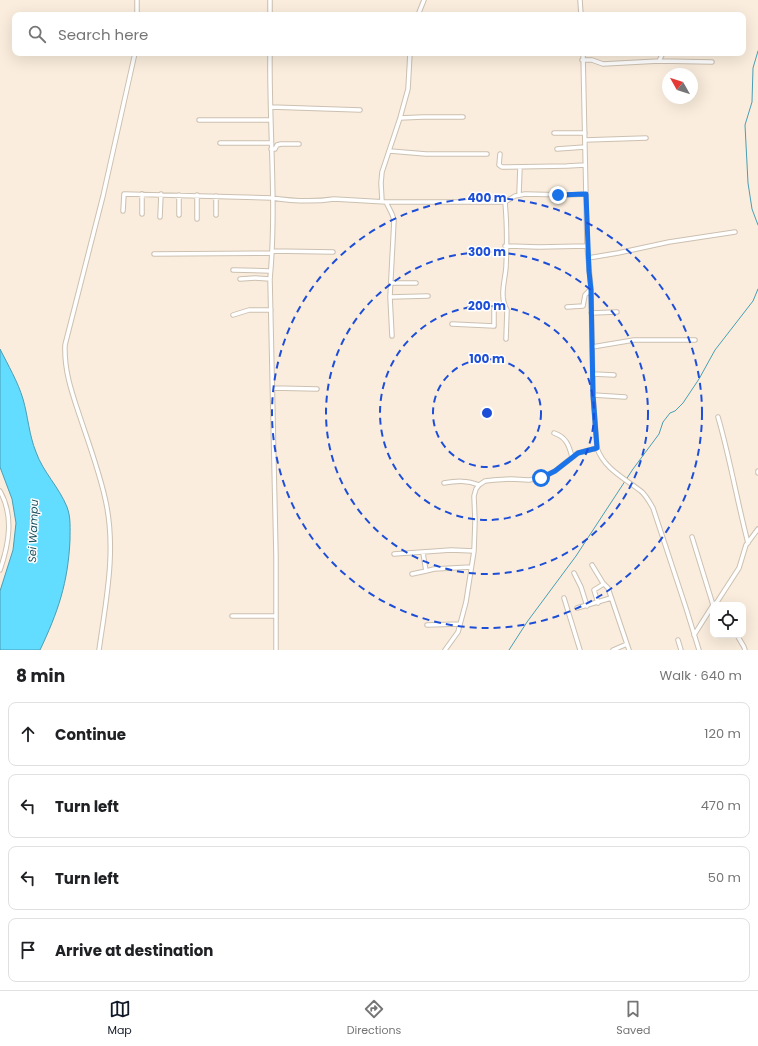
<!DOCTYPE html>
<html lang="en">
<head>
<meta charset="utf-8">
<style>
  body { margin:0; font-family:Poppins,sans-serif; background:#f6f6f6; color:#202124 }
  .controls { position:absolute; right:12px; bottom:12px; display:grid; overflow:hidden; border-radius:8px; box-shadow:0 4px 16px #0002 }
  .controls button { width:36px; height:36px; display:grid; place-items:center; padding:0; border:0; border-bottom:1px solid #e0e0e0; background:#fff; color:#202124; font:20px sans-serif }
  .compass { position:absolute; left:662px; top:68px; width:36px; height:36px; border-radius:50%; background:#fff; box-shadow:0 4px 16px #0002; rotate:309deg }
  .stop { position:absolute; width:12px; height:12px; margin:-9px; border:3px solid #1a73e8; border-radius:50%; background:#fff }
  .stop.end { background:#1a73e8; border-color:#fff; box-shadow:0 1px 4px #0008 }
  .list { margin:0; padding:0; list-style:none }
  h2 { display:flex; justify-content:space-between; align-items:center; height:52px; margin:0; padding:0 16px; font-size:17px }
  h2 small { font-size:13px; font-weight:400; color:#757577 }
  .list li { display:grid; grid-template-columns:26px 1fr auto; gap:12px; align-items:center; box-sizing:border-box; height:64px; margin:0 8px 8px; padding:0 8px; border:1px solid #e0e0e0; border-radius:8px }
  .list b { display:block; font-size:15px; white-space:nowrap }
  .list em { font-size:13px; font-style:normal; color:#757577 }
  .icon { flex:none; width:22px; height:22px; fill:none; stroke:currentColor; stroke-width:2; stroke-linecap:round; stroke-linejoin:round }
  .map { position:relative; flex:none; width:758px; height:650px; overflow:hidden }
  .search { position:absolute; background:#fff; box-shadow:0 4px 16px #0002; left:12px; right:12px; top:12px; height:44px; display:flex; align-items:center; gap:10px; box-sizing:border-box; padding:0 14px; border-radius:8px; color:#757577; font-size:15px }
  .sheet { height:340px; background:#fff }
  nav { display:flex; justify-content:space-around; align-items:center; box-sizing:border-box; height:56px; border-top:1px solid #e0e0e0; background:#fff; font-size:11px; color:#757577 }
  nav a { display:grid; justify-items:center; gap:2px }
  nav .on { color:#111827 }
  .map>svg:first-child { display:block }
</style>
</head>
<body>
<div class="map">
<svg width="758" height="650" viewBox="0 0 758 650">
  <rect width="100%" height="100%" fill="#faeddd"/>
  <path fill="#62ddff" stroke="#499eb5" d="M 0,349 C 8,365 18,382 23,399 C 28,416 29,435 36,452 C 43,472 59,487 67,507 C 71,517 70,529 70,540 C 68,583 58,612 40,650 L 0,650 L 0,591 L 13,550 L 16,523 L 12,499 L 0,467 Z"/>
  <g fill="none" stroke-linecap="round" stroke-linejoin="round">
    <path stroke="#499eb5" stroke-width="1" d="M 758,51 L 753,68 L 752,102 L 745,125 L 748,183 L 752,209 L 758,225
      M 509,650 L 527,622 L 576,556 L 633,469 L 659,434 L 663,422 L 670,413 L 675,411 L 683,403 L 699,379 L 715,350 L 753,301 L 758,289"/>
    <defs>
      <path id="minor" d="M 270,0 L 270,15
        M 580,0 L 581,15
        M 137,15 L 137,0
        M 418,15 L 424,0
        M 270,53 C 269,128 277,204 270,279 L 276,556 L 276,650
        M 583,53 L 587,246 L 591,289 L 593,395 L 597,448 C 604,469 626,479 642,492 C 647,497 650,503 653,508 L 686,608 L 699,650
        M 582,60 L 592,60 L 603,64 L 659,61 L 712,62
        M 659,61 L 663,53
        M 271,107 L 360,110
        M 400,118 L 423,117 L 463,117
        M 199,120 L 271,120
        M 554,133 L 585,133
        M 585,140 L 646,138
        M 220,143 L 271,143
        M 271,149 L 275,149 L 277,145 L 281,144 L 299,144
        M 557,149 L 585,147
        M 390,151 L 426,154 L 487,154
        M 500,154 L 499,165 L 502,167 L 567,166 L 585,165
        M 519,194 L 520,167
        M 179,195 L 179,215
        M 382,201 L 381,183 L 382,172 L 400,118 L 408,89 L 410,53
        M 386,202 L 392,214 L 394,220 L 390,297 L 392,336
        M 505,202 C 507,223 507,245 506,267 C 505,281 499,297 507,310 L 506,339
        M 123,211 L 124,194 L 272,198 C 292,201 314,202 334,199 L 386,202 L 505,202 L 515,196 L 525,194 L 567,195 L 586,194
        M 142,214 L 142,194
        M 216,215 L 216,196
        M 160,217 L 161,194
        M 197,219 L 197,195
        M 505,246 L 539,247 L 587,246
        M 272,251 L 333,252
        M 154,254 L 272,253
        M 588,258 L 618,253 L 669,242 L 735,232
        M 233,270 L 270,271
        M 240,279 L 255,278 L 270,279
        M 392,283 L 416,283
        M 390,297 L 428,296
        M 567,307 L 583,306 L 585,295 L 591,289
        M 591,313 L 617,312
        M 233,315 L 249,310 L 271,310
        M 452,324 L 494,326 L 494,309 L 504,305
        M 592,347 L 634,340 L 695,340
        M 593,374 L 614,375
        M 273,388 L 317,389
        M 593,395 L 625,397
        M 718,417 C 730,458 737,501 748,543
        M 554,433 C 566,437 569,445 572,457
        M 758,471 L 758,473
        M 444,483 C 456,481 467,480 479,485
        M 0,491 C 14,516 9,544 0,570
        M 692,537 L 713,605 L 717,602 L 739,568 L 746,545 L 758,529
        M 394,554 L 451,550 L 474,551
        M 592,565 L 603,583 L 602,585 L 594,590 L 598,603
        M 426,571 L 434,569 L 471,567
        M 574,573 L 581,587 L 587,606
        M 412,574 L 426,571 L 423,553
        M 603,583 L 608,588 L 629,650
        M 564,598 L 580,650
        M 577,608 L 611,598
        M 232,616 L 276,616
        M 427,625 L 460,624
        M 694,635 L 713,605
        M 737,635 L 744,647 L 745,650
        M 678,640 L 681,650
        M 99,650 C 106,600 117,549 105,498 C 99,471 89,444 80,417 C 72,393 64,371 65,345 L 103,196 L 135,53
        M 445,650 L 458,632 L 466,602 L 474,551 L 475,521 L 474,496 L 476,489 L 479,485 L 485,481 L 494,480 L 511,479 L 529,480 L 541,478 L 555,471 L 578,453 L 597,448
        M 613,650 L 627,644"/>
    </defs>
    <use href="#minor" stroke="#ccc0b1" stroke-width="5.5"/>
    <use href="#minor" stroke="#fff" stroke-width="3.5"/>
  </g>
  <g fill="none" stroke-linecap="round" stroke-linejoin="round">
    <path stroke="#1a73e8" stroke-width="5" d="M 541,478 L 555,471 L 578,453 L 597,448 L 593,395 L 591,290 L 589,271 L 586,194 L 558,195"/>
  </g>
  <g fill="none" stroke="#1d4ed8" stroke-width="2" stroke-dasharray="7 5">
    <circle cx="487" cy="413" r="54"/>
    <circle cx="487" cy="413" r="107"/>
    <circle cx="487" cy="413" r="161"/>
    <circle cx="487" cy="413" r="215"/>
  </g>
  <g text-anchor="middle" stroke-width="3" stroke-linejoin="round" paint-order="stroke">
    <g font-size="11" font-style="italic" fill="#1b4f5e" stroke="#fff">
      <text transform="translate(33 531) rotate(-88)" y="4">Sei Wampu</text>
    </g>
  </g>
  <circle cx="487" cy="413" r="6" fill="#1d4ed8" stroke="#fff" stroke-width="2"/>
  <g font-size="12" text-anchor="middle" font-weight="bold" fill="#1d4ed8" stroke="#fff" stroke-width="3" stroke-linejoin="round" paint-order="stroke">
    <text x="487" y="202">400 m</text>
    <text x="487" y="256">300 m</text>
    <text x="487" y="310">200 m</text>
    <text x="487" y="363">100 m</text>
  </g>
</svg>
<div class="controls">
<button><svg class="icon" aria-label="locate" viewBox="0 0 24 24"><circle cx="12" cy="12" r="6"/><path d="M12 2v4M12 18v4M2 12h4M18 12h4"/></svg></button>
</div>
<svg class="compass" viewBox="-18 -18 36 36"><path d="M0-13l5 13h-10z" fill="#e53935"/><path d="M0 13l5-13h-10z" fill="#757577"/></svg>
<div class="stop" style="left:541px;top:478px"></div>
<div class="stop end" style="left:558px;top:195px"></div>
<div class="search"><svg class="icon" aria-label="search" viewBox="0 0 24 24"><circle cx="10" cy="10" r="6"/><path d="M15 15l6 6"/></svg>Search here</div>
</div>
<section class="sheet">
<h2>8 min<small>Walk · 640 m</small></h2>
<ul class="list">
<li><svg class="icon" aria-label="ahead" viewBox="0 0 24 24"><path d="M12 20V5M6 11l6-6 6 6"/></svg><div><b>Continue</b></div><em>120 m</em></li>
<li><svg class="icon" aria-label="left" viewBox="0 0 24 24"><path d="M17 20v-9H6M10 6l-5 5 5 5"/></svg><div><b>Turn left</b></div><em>470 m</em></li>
<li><svg class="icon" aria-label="left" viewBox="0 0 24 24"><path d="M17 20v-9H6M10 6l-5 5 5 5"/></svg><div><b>Turn left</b></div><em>50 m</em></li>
<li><svg class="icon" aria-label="arrive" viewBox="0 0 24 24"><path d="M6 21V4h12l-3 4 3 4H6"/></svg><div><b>Arrive at destination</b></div></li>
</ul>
</section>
<nav>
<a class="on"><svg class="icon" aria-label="map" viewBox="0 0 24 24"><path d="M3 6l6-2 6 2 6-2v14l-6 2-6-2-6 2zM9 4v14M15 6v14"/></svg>Map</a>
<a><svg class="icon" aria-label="directions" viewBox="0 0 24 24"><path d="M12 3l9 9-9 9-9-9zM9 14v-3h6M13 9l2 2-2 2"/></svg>Directions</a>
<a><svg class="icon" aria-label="saved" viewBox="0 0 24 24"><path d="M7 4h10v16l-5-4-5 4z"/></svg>Saved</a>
</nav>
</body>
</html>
